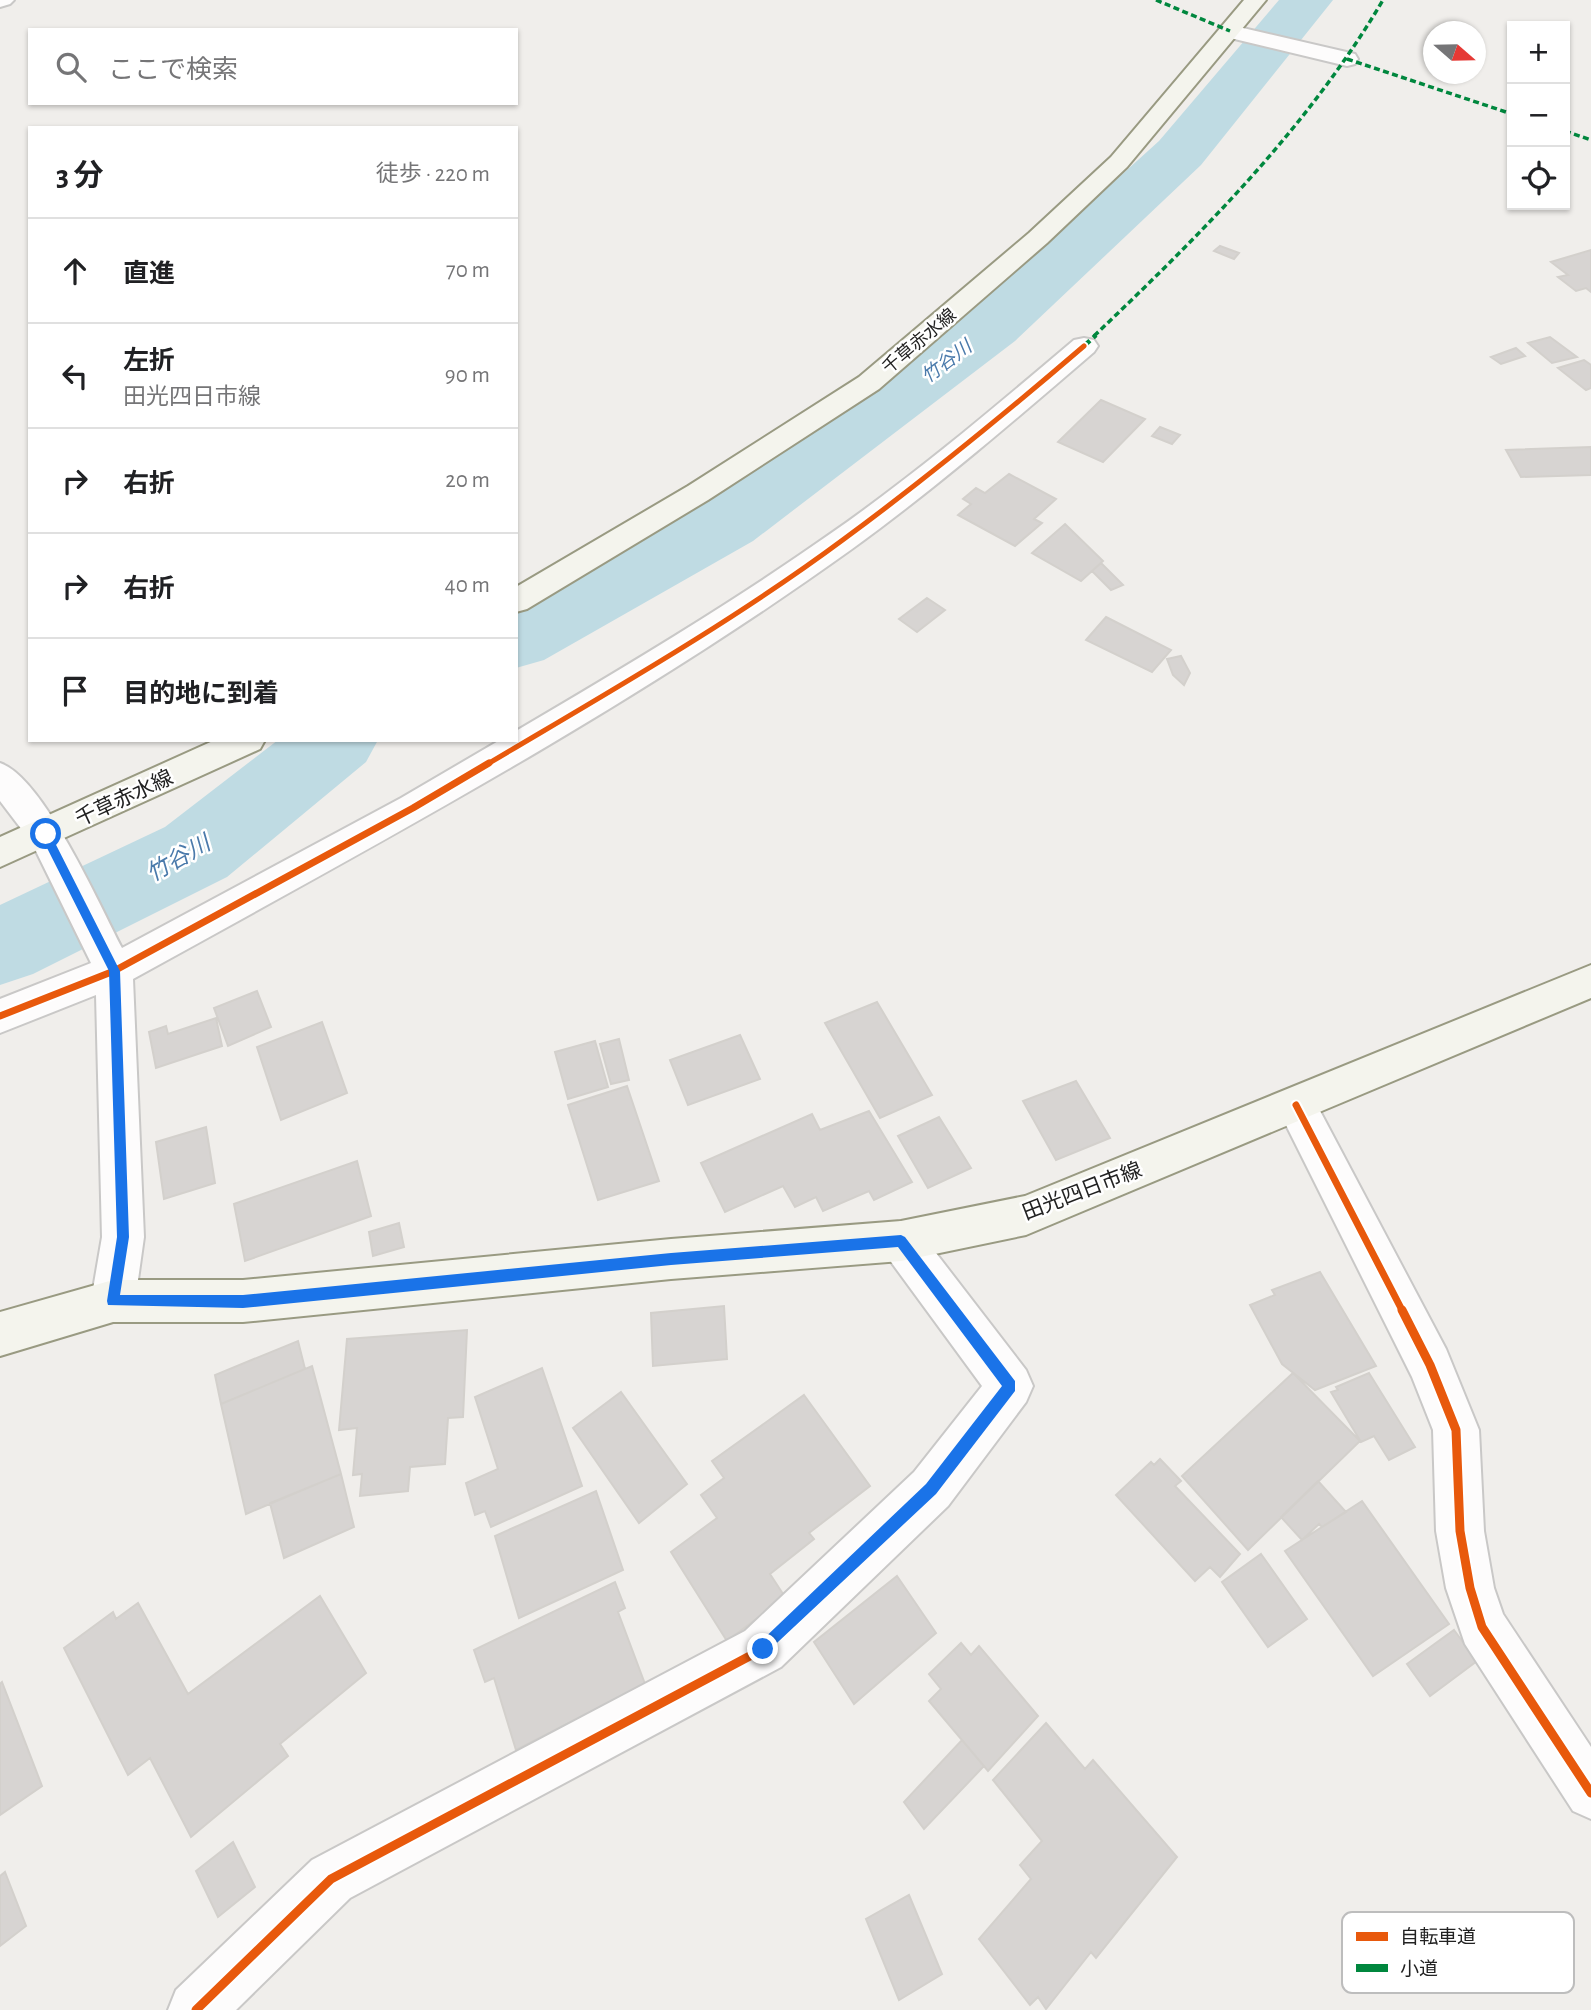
<!DOCTYPE html>
<html lang="ja">
<head>
<meta charset="utf-8">
<style>
  body { margin:0; font-family:"Alegreya Sans","Noto Sans JP",sans-serif; background:#f6f6f6; color:#202124 }
  .controls { position:absolute; right:21px; top:21px; display:grid; overflow:hidden; border-radius:0px; box-shadow:0 2px 5px #0004 }
  .controls button { width:63px; height:63px; display:grid; place-items:center; padding:0; border:0; border-bottom:2px solid #e0e0e0; background:#fff; color:#202124; font:35px sans-serif }
  .compass { position:absolute; left:1423px; top:21px; width:63px; height:63px; border-radius:50%; background:#fff; box-shadow:0 2px 5px #0004; rotate:110deg }
  .stop { position:absolute; width:21px; height:21px; margin:-16px; border:5px solid #1a73e8; border-radius:50%; background:#fff }
  .stop.end { background:#1a73e8; border-color:#fff; box-shadow:0 2px 7px #0008 }
  .list { margin:0; padding:0; list-style:none }
  h2 { display:flex; justify-content:space-between; align-items:center; height:91px; margin:0; padding:0 28px; font-size:30px }
  h2 small { font-size:23px; font-weight:400; color:#757577 }
  .list li { display:grid; grid-template-columns:46px 1fr auto; gap:21px; align-items:center; box-sizing:border-box; height:105px; padding:0 28px; border-top:2px solid #e0e0e0 }
  .list b { display:block; font-size:26px; white-space:nowrap }
  .list p { margin:0; font-size:23px; white-space:nowrap; color:#757577 }
  .list em { font-size:23px; font-style:normal; color:#757577 }
  .icon { flex:none; width:38px; height:38px; fill:none; stroke:currentColor; stroke-width:2; stroke-linecap:round; stroke-linejoin:round }
  .map { position:relative; flex:none; width:1591px; height:2010px; overflow:hidden }
  .search { position:absolute; background:#fff; box-shadow:0 2px 5px #0004; left:28px; top:28px; width:490px; height:77px; display:flex; align-items:center; gap:18px; box-sizing:border-box; padding:0 24px; border-radius:0px; color:#757577; font-size:26px }
  .panel { position:absolute; background:#fff; box-shadow:0 2px 5px #0004; left:28px; top:126px; width:490px; height:616px; border-radius:0px }
  .map>svg:first-child { display:block }
</style>
</head>
<body>
<div class="map">
<svg width="1591" height="2010" viewBox="0 0 1591 2010">
  <rect width="100%" height="100%" fill="#f0eeeb"/>
  <g fill="none" stroke-linecap="round" stroke-linejoin="round">
    <path fill="#bfdbe3" fill-rule="evenodd" d="M 1279,0 L 1333,0 L 1201,165 L 1015,341 L 753,541 L 544,660 L 516,668 L 516,605 L 701,505 L 969,313 L 1159,141 Z
      M 278,740 L 378,740 L 366,762 L 227,877 L 33,974 L 0,985 L 0,905 L 165,827 Z"/>
  </g>
  <path fill="#d7d4d2" stroke="#d3d0cc" stroke-width="2" d="M 1220,246 L 1239,253 L 1234,259 L 1214,251 Z
    M 1591,250 L 1591,292 L 1586,288 L 1576,291 L 1558,277 L 1568,275 L 1551,262 Z
    M 1550,337 L 1577,357 L 1552,363 L 1528,343 Z
    M 1516,348 L 1525,356 L 1501,364 L 1491,357 Z
    M 1584,360 L 1591,365 L 1591,388 L 1586,390 L 1558,368 Z
    M 1101,400 L 1145,419 L 1103,462 L 1058,442 Z
    M 1160,427 L 1180,435 L 1172,444 L 1152,436 Z
    M 1591,447 L 1591,475 L 1521,477 L 1506,450 Z
    M 1009,474 L 1056,499 L 1034,519 L 1042,523 L 1015,546 L 958,515 L 971,504 L 963,499 L 976,488 L 985,493 Z
    M 1065,524 L 1103,561 L 1081,581 L 1032,553 Z
    M 1101,563 L 1123,585 L 1111,590 L 1092,571 Z
    M 927,598 L 945,610 L 917,632 L 899,619 Z
    M 1106,617 L 1171,650 L 1152,672 L 1086,640 Z
    M 1181,656 L 1190,673 L 1184,685 L 1173,675 L 1167,659 Z
    M 257,991 L 271,1027 L 228,1046 L 214,1008 Z
    M 877,1002 L 932,1095 L 880,1118 L 825,1023 Z
    M 216,1018 L 222,1046 L 156,1068 L 149,1032 L 166,1026 L 168,1034 Z
    M 322,1022 L 347,1093 L 281,1120 L 257,1047 Z
    M 740,1035 L 760,1079 L 688,1105 L 670,1060 Z
    M 619,1039 L 629,1080 L 611,1084 L 600,1044 Z
    M 595,1041 L 608,1087 L 568,1099 L 555,1052 Z
    M 1076,1081 L 1110,1138 L 1056,1160 L 1023,1101 Z
    M 627,1086 L 659,1181 L 598,1200 L 568,1105 Z
    M 869,1111 L 912,1182 L 874,1200 L 869,1191 L 823,1211 L 816,1197 L 795,1207 L 783,1186 L 725,1212 L 701,1163 L 812,1114 L 820,1130 Z
    M 939,1117 L 971,1168 L 928,1188 L 898,1136 Z
    M 206,1127 L 215,1183 L 164,1199 L 156,1142 Z
    M 357,1161 L 371,1216 L 245,1261 L 234,1204 Z
    M 399,1223 L 404,1247 L 373,1256 L 369,1232 Z
    M 1320,1272 L 1376,1366 L 1315,1390 L 1282,1364 L 1250,1305 L 1275,1295 L 1272,1290 Z
    M 724,1306 L 727,1359 L 653,1366 L 651,1313 Z
    M 467,1330 L 463,1417 L 448,1418 L 445,1464 L 410,1467 L 408,1491 L 360,1496 L 362,1474 L 353,1475 L 357,1428 L 339,1430 L 347,1339 Z
    M 298,1341 L 305,1369 L 221,1404 L 215,1375 Z
    M 312,1366 L 341,1474 L 246,1514 L 221,1404 Z
    M 542,1368 L 582,1486 L 491,1527 L 485,1511 L 475,1515 L 466,1483 L 498,1469 L 475,1397 Z
    M 1293,1373 L 1360,1441 L 1248,1550 L 1182,1476 Z
    M 1369,1373 L 1415,1447 L 1389,1460 L 1374,1436 L 1361,1442 L 1331,1392 L 1338,1390 L 1336,1387 Z
    M 621,1392 L 687,1484 L 639,1523 L 573,1428 Z
    M 804,1395 L 870,1486 L 809,1533 L 814,1539 L 770,1574 L 785,1597 L 727,1641 L 671,1552 L 717,1518 L 701,1495 L 724,1478 L 712,1461 Z
    M 1160,1459 L 1181,1481 L 1175,1486 L 1240,1554 L 1220,1577 L 1210,1567 L 1195,1581 L 1116,1495 L 1151,1462 L 1154,1465 Z
    M 341,1474 L 354,1527 L 284,1558 L 270,1503 Z
    M 1318,1481 L 1346,1512 L 1322,1527 L 1319,1524 L 1302,1540 L 1281,1517 Z
    M 596,1491 L 623,1570 L 519,1618 L 495,1536 Z
    M 1362,1501 L 1449,1624 L 1373,1676 L 1285,1551 Z
    M 1261,1554 L 1307,1619 L 1268,1647 L 1222,1582 Z
    M 897,1576 L 936,1633 L 854,1704 L 814,1642 Z
    M 615,1582 L 625,1608 L 618,1612 L 645,1684 L 516,1750 L 494,1678 L 485,1682 L 474,1650 Z
    M 320,1596 L 366,1673 L 280,1744 L 288,1756 L 191,1837 L 150,1758 L 128,1775 L 64,1648 L 113,1612 L 116,1619 L 138,1603 L 188,1694 Z
    M 1454,1630 L 1477,1661 L 1430,1696 L 1407,1664 Z
    M 961,1643 L 971,1655 L 979,1646 L 1038,1716 L 988,1771 L 929,1701 L 941,1689 L 929,1674 Z
    M 2,1682 L 42,1786 L 0,1815 L 0,1684 Z
    M 1046,1723 L 1085,1769 L 1093,1760 L 1177,1857 L 1096,1958 L 1091,1952 L 1046,2009 L 1038,1997 L 1030,2005 L 979,1939 L 1031,1879 L 1020,1865 L 1042,1841 L 993,1780 Z
    M 962,1740 L 984,1766 L 924,1829 L 904,1802 Z
    M 233,1842 L 255,1887 L 218,1917 L 196,1871 Z
    M 5,1872 L 26,1926 L 0,1946 L 0,1876 Z
    M 909,1895 L 942,1974 L 899,2000 L 866,1919 Z"/>
  <g fill="none" stroke-linecap="round" stroke-linejoin="round">
    <defs>
      <path id="street" d="M 0,0 L 14,0 L 10,4 L 0,7 Z
        M 1230,25 L 1355,54 L 1358,59 L 1355,64 L 1347,66 L 1222,36 L 1219,31 L 1222,26 Z
        M 1084,338 L 1094,340 L 1098,346 L 1094,352 C 1015,420 936,488 852,549 C 625,712 377,844 133,979 L 144,1237 L 135,1301 L 128,1316 L 113,1322 L 98,1316 L 91,1301 L 102,1237 L 96,995 L 0,1033 L 0,999 L 91,963 L 32,843 L 0,801 L 0,763 C 43,777 100,906 122,948 L 401,798 L 500,740 L 516,740 L 516,731 C 623,668 729,605 830,534 C 915,475 995,407 1074,340 Z
        M 1296,1087 L 1310,1092 L 1446,1349 L 1479,1430 L 1484,1531 L 1494,1588 L 1503,1614 L 1591,1747 L 1591,1819 L 1573,1811 L 1465,1644 L 1446,1588 L 1436,1531 L 1433,1430 L 1412,1377 L 1276,1105 L 1282,1092 Z
        M 901,1221 L 916,1227 L 1026,1370 L 1033,1386 L 1026,1402 L 948,1506 L 781,1667 L 350,1898 L 236,2010 L 168,2010 L 176,1990 L 312,1860 L 745,1631 L 914,1472 L 982,1386 L 886,1255 L 880,1241 L 886,1227 Z"/>
      <path id="secondary" d="M 1244,0 L 1266,0 L 1127,167 L 1047,243 L 879,389 L 708,500 L 527,609 L 516,612 L 516,587 L 688,486 L 859,377 L 1029,233 L 1111,157 Z
        M 215,740 L 265,740 L 260,749 L 0,867 L 0,837 Z
        M 1591,965 L 1591,998 L 1026,1235 L 901,1261 L 671,1279 L 243,1322 L 113,1322 L 0,1356 L 0,1312 L 113,1280 L 243,1280 L 671,1239 L 901,1221 L 1025,1196 Z"/>
    </defs>
    <use href="#street" stroke="#c9c8c7" stroke-width="4"/>
    <use href="#secondary" stroke="#999a82" stroke-width="4"/>
    <use href="#street" fill="#fdfcfc" fill-rule="evenodd"/>
    <use href="#secondary" fill="#f4f4ed" fill-rule="evenodd"/>
    <path stroke="#00873e" stroke-width="3.5" stroke-dasharray="6 3.5" stroke-linecap="butt" d="M 1156,0 L 1230,31
      M 1347,59 L 1512,114
      M 1565,131 L 1591,140
      M 1094,336 C 1201,234 1307,129 1383,0"/>
    <path stroke="#00873e" stroke-width="4.5" stroke-dasharray="8 4.5" stroke-linecap="butt" d="M 1084,346 L 1096,335"/>
    <defs>
      <path id="cycleway-far2" d="M 486,765 C 607,693 731,623 844,539 C 927,478 1006,413 1084,346"/>
      <path id="cycleway-far1" d="M 0,1016 L 114,971 L 413,808 L 489,763
        M 1296,1105 L 1403,1312
        M 901,1241 L 955,1312"/>
      <path id="cycleway" d="M 1402,1310 L 1430,1365 L 1456,1430 L 1460,1531 L 1470,1588 L 1482,1627 L 1591,1793
        M 196,2010 L 331,1879 L 763,1649 L 931,1489 L 1010,1386 L 953,1310"/>
    </defs>
    <use href="#cycleway-far2" stroke="#fff" stroke-width="9"/>
    <use href="#cycleway-far1" stroke="#fff" stroke-width="11"/>
    <use href="#cycleway" stroke="#fff" stroke-width="13"/>
    <use href="#cycleway-far2" stroke="#e8590c" stroke-width="5"/>
    <use href="#cycleway-far1" stroke="#e8590c" stroke-width="7"/>
    <use href="#cycleway" stroke="#e8590c" stroke-width="9"/>
  </g>
  <path fill="#1a73e8" d="M 46,830 L 49,831 L 120,971 L 129,1237 L 120,1295 L 243,1295 L 671,1253 L 901,1235 L 905,1237 L 1015,1381 L 1015,1391 L 936,1494 L 763,1656 L 758,1654 L 755,1649 L 758,1644 L 926,1484 L 1002,1386 L 898,1247 L 671,1265 L 243,1308 L 108,1305 L 107,1301 L 117,1237 L 109,971 L 40,834 Z"/>
  <g text-anchor="middle" stroke-width="5" stroke-linejoin="round" paint-order="stroke">
    <g font-size="18" fill="#222" stroke="#fff">
      <text transform="translate(919 341) rotate(-40)" y="6">千草赤水線</text>
    </g>
    <g font-size="19" font-style="italic" fill="#4a7aab" stroke="#fff">
      <text transform="translate(946 361) rotate(-37)" y="7">竹谷川</text>
    </g>
    <g font-size="21" fill="#222" stroke="#fff">
      <text transform="translate(124 798) rotate(-25)" y="7">千草赤水線</text>
      <text transform="translate(1082 1191) rotate(-21)" y="7">田光四日市線</text>
    </g>
    <g font-size="23" font-style="italic" fill="#4a7aab" stroke="#fff">
      <text transform="translate(178 858) rotate(-30)" y="8">竹谷川</text>
    </g>
  </g>
  <rect x="1342" y="1912" width="232" height="81" rx="10" fill="#fff" stroke="#bdbdbd" stroke-width="2"/>
  <rect x="1356" y="1932" width="32" height="9" fill="#e8590c"/>
  <rect x="1356" y="1964" width="32" height="8" fill="#00873e"/>
  <g font-size="19" fill="#222">
    <text x="1400" y="1943">自転車道</text>
    <text x="1400" y="1975">小道</text>
  </g>
</svg>
<div class="controls">
<button>+</button>
<button>−</button>
<button><svg class="icon" aria-label="locate" viewBox="0 0 24 24"><circle cx="12" cy="12" r="6"/><path d="M12 2v4M12 18v4M2 12h4M18 12h4"/></svg></button>
</div>
<svg class="compass" viewBox="-18 -18 36 36"><path d="M0-13l5 13h-10z" fill="#e53935"/><path d="M0 13l5-13h-10z" fill="#757577"/></svg>
<div class="stop" style="left:46px;top:834px"></div>
<div class="stop end" style="left:763px;top:1649px"></div>
<div class="search"><svg class="icon" aria-label="search" viewBox="0 0 24 24"><circle cx="10" cy="10" r="6"/><path d="M15 15l6 6"/></svg>ここで検索</div>
<section class="panel">
<h2>3 分<small>徒歩 · 220 m</small></h2>
<ul class="list">
<li><svg class="icon" aria-label="ahead" viewBox="0 0 24 24"><path d="M12 20V5M6 11l6-6 6 6"/></svg><div><b>直進</b></div><em>70 m</em></li>
<li><svg class="icon" aria-label="left" viewBox="0 0 24 24"><path d="M17 20v-9H6M10 6l-5 5 5 5"/></svg><div><b>左折</b><p>田光四日市線</p></div><em>90 m</em></li>
<li><svg class="icon" aria-label="right" viewBox="0 0 24 24"><path d="M7 20v-9h11M14 6l5 5-5 5"/></svg><div><b>右折</b></div><em>20 m</em></li>
<li><svg class="icon" aria-label="right" viewBox="0 0 24 24"><path d="M7 20v-9h11M14 6l5 5-5 5"/></svg><div><b>右折</b></div><em>40 m</em></li>
<li><svg class="icon" aria-label="arrive" viewBox="0 0 24 24"><path d="M6 21V4h12l-3 4 3 4H6"/></svg><div><b>目的地に到着</b></div></li>
</ul>
</section>
</div>
</body>
</html>
